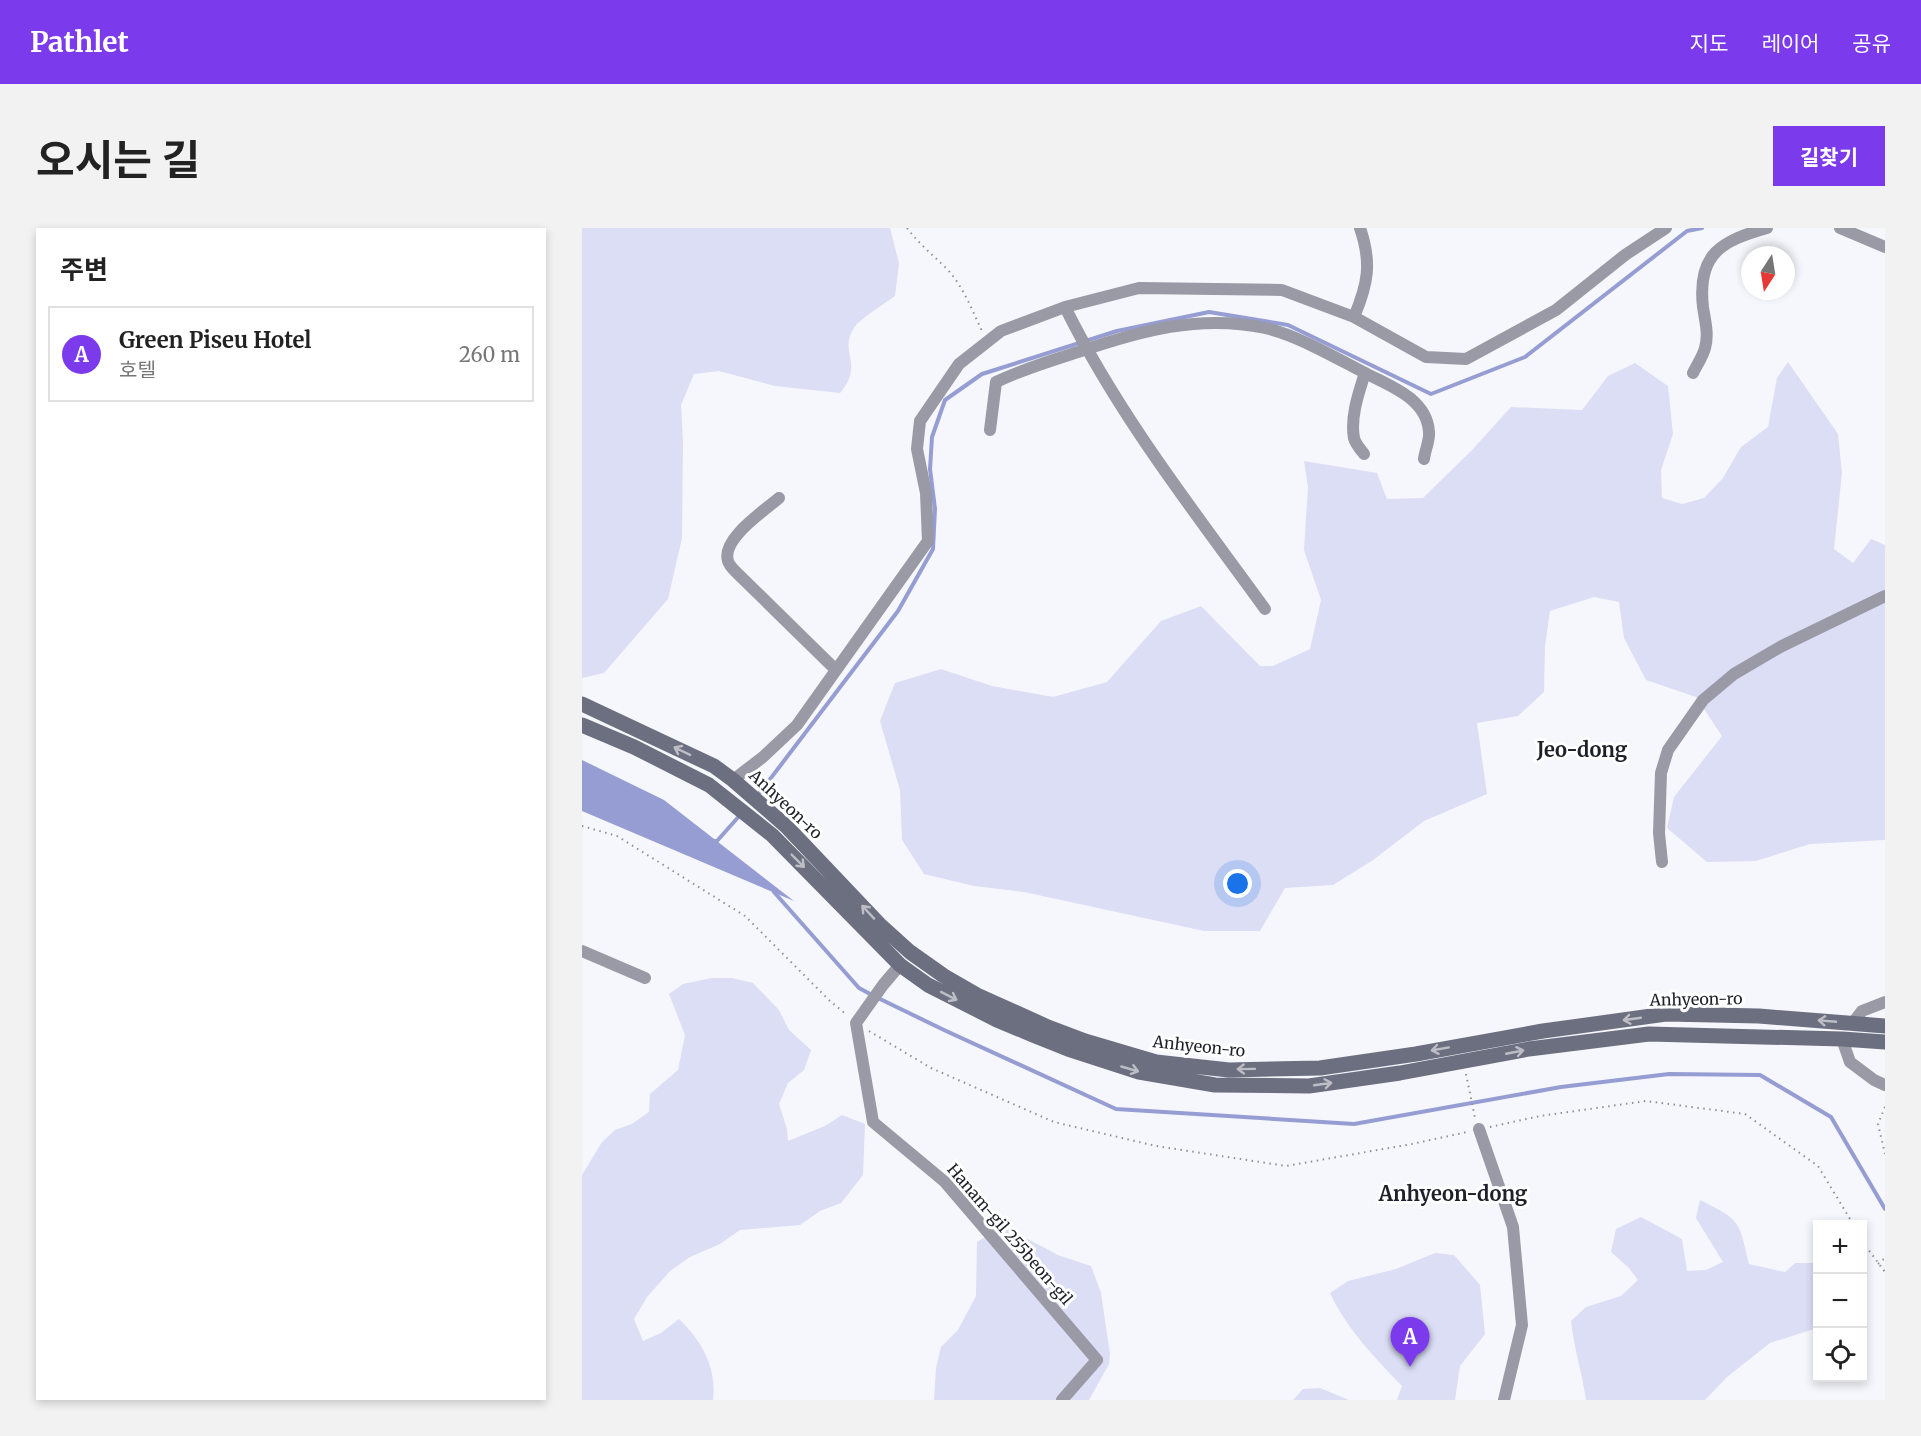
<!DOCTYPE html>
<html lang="ko">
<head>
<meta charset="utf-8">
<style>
  body { margin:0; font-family:Merriweather,"Noto Sans KR",serif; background:#f2f2f2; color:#222 }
  .controls { position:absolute; right:18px; bottom:18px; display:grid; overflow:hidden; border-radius:0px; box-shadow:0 3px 9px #0003 }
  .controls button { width:54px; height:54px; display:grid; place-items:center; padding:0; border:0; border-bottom:2px solid #e0e0e0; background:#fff; color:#222; font:30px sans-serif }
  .compass { position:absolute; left:1159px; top:18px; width:54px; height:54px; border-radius:50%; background:#fff; box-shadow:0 3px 9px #0003; rotate:192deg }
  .you { position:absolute; left:656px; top:656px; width:21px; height:21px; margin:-15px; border:4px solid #fff; border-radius:50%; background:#1a73e8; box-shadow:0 0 0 9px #1a73e833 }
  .badge { display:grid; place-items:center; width:39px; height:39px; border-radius:50%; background:#7c3aed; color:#fff; font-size:20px; font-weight:700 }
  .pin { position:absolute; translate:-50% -50px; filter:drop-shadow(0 2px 3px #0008) }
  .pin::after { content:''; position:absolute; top:32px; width:21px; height:18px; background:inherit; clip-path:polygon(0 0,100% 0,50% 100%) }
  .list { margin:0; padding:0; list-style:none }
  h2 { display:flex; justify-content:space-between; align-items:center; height:78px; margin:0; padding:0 24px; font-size:26px }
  h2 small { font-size:20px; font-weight:400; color:#767676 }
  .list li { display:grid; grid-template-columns:39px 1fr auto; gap:18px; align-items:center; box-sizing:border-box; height:96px; margin:0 12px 12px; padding:0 12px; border:2px solid #e0e0e0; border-radius:0px }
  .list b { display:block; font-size:22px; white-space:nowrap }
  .list p { margin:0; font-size:20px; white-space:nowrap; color:#767676 }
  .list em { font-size:20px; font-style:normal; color:#767676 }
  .icon { flex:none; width:33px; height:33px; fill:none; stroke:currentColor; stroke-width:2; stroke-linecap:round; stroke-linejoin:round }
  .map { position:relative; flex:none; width:1303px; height:1172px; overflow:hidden; border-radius:0px }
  header { display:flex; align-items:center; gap:36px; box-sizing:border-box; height:84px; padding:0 30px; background:#7c3aed; color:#fff }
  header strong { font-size:28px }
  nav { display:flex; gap:33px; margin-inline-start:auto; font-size:21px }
  .intro { display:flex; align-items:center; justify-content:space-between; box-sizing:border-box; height:144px; padding:0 36px }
  h1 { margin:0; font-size:42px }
  .button { padding:15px 27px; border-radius:0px; background:#7c3aed; color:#fff; font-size:21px; font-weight:700 }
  main { display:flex; gap:36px; padding:0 36px }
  aside { flex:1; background:#fff; border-radius:0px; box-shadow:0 3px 9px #0003 }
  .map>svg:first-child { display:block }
</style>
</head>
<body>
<header>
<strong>Pathlet</strong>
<nav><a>지도</a><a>레이어</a><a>공유</a></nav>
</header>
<div class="intro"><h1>오시는 길</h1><a class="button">길찾기</a></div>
<main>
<aside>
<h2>주변<small></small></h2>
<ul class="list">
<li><span class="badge">A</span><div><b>Green Piseu Hotel</b><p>호텔</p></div><em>260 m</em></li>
</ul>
</aside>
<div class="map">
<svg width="1303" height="1172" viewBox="0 0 1303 1172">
  <rect width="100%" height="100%" fill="#f6f7fc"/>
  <path fill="#dbdef5" d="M 0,0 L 308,0 L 317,35 L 313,68 C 305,74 276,92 272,100 C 256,125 283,136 258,165 L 193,158 L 137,143 L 112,146 L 99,177 L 101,214 L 100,310 L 86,371 L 22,445 L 0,450 Z
    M 1206,134 L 1256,206 L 1260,245 L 1252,321 L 1271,335 L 1289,311 L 1303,317 L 1303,612 L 1228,616 L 1174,633 L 1125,634 L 1085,600 L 1092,569 L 1140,508 L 1114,469 L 1064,452 L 1042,410 L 1037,374 L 1012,369 L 968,383 L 963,418 L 962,464 L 936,488 L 895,495 L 905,566 L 842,593 L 791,632 L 751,657 L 703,660 L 678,703 L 622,703 L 442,664 L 392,658 L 342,646 L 320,612 L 318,562 L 298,493 L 313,455 L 359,441 L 410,458 L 471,469 L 525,454 L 579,393 L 619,378 L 678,438 L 691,438 L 728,421 L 739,372 L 722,322 L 726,259 L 722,233 L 795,245 L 805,271 L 841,270 L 890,222 L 929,179 L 1000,182 L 1026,148 L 1053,135 L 1086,158 L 1091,206 L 1079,242 L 1080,270 L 1100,276 L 1122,270 L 1141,250 L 1159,219 L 1186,199 L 1195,150 Z
    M 130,750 L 150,750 L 171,755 L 197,782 L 207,802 L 229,822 L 222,842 L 206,855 L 197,876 L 205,901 L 206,913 L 243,898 L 260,887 L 283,896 L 281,947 L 259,975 L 238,983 L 218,997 L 158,1002 L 138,1016 L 108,1029 L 88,1043 L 65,1069 L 52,1091 L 61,1113 L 79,1105 L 97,1091 C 120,1113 135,1140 131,1172 L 0,1172 L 0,947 L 20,914 L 33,902 L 50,896 L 67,884 L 68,866 L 96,842 L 103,807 L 87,766 L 101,756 Z
    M 1118,972 C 1159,992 1157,993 1167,1036 L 1203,1044 L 1213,1035 L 1235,1035 L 1235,1100 L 1188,1115 L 1145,1149 L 1123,1172 L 1004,1172 C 1000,1145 992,1120 989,1093 L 1004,1079 L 1039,1068 L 1056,1052 L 1046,1039 L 1029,1024 L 1034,1001 L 1059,989 L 1100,1011 L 1105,1043 L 1124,1042 L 1141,1034 L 1114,990 Z
    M 421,998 L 476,1027 L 509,1038 L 519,1065 L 528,1126 L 527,1136 L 507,1172 L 352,1172 L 354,1140 L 359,1119 L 376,1102 L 394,1068 L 395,1014 Z
    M 853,1025 L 872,1027 L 898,1057 L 903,1106 L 878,1138 L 873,1172 L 815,1172 L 820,1158 C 793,1130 764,1100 748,1065 L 766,1053 L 814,1041 Z
    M 738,1160 L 767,1172 L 711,1172 L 721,1161 Z"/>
  <path fill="#969dd3" d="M 0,532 L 82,572 L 212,673 L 0,583 Z"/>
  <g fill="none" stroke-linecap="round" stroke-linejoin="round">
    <path stroke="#969dd3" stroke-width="4" d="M 176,567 L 316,383 L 351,321 L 353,281 L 348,241 L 350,209 L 363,172 L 400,146 L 535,103 L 627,84 L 706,97 L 849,166 L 943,129 L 1105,3 L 1120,0
      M 131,613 L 135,613 L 159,586
      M 192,664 L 277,760 L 290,767
      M 296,770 L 362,802 L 534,881 L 772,896 L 979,859 L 1087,846 L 1178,847 L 1249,889 L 1303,981"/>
    <path stroke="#8f9098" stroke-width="2" stroke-dasharray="1.5 4.5" stroke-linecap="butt" d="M 325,0 C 337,16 351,27 365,41 C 381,58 390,82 400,103
      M 0,598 L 35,608 L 163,688 L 248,773 L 265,787
      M 287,803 L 349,840 L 472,894 L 574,918 L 704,938 L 830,916 L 885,904
      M 884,846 L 893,890
      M 1303,879 L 1296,896 L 1303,926
      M 908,899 L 958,888 L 1064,873 L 1163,886 L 1236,938 L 1271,996
      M 1280,1013 L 1303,1044
      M 1296,1036 L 1303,1030"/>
    <path stroke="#999aa6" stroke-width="12" d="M 1258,0 L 1303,19
      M 483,79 C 537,188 612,283 683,381
      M 772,89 C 786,56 790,35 778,0
      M 1111,145 C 1115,137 1121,128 1123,120 C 1127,106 1123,93 1121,79 C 1115,26 1139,13 1185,0
      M 408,202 L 414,154 C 441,141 468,133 496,124 C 558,103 617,86 683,100 C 716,107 757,132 787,147 C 811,159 845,172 847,204 C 848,212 843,222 842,231
      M 782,226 C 778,221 773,215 772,210 C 768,189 777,164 783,145
      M 197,270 C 182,283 139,311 146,333 C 147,337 151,341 154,344 L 254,442
      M 151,552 L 181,529 L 215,497 L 346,313 L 344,265 L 335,221 L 338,193 L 377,136 L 419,103 L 483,79 L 557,60 L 700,62 L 772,89 L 844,129 L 884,131 L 974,82 L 1043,27 L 1084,0
      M 1080,634 L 1077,605 L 1079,545 L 1086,522 L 1121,472 L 1152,446 L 1200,418 L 1303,368
      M 0,723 L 63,750
      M 318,737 L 301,757 L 274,795 L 291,894 L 363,954 L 515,1132 L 480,1172
      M 1270,796 L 1280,783 L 1303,774
      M 1260,811 L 1268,834 L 1292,852 L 1303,857
      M 897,901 L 931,999 L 940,1097 L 922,1172"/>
    <path stroke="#6c6f7f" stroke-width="15" d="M 0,476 L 132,538 L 151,552 L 204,598 L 297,696 L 328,724 L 362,748 L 395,767 L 466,799 L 503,813 L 574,834 L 647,842 L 738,840 L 834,826 L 961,803 L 1084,786 L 1177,788 L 1303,798
      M 0,497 L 52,519 L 127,557 L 190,607 L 318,737 L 346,757 L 415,792 L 451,807 L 486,821 L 557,844 L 633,857 L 727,858 L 818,845 L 947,821 L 1067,806 L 1260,811 L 1303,814"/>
  </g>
  <defs><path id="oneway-shaft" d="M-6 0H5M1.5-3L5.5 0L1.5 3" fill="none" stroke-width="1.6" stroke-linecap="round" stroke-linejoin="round" transform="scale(1.5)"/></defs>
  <g stroke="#bdbec5">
    <use href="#oneway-shaft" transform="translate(100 523) rotate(-154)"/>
    <use href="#oneway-shaft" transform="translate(216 633) rotate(45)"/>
    <use href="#oneway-shaft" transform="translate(286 684) rotate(-133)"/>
    <use href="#oneway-shaft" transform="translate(367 768) rotate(27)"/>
    <use href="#oneway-shaft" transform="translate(1050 791) rotate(172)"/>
    <use href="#oneway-shaft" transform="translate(1245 793) rotate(-175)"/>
    <use href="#oneway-shaft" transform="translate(858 821) rotate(170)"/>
    <use href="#oneway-shaft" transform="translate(933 824) rotate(-11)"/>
    <use href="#oneway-shaft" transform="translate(548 841) rotate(16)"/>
    <use href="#oneway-shaft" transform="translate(664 841) rotate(179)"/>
    <use href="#oneway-shaft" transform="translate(741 856) rotate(-8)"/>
  </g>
  <g text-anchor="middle" stroke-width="6" stroke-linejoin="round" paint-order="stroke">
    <g font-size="16" fill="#1e202a" stroke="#fff">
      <text transform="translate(204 576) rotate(43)" y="6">Anhyeon-ro</text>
      <text transform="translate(1114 771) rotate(-1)" y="6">Anhyeon-ro</text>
      <text transform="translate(617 818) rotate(6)" y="6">Anhyeon-ro</text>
      <text transform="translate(428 1006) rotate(49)" y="6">Hanam-gil 255beon-gil</text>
    </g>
    <g font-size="20" font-weight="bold" fill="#1e202a" stroke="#fff">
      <text x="1000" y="529">Jeo-dong</text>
      <text x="871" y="973">Anhyeon-dong</text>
    </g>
  </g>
</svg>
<div class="controls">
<button>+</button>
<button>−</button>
<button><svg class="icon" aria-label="locate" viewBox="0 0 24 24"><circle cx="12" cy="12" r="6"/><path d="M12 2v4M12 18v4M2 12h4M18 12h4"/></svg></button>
</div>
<svg class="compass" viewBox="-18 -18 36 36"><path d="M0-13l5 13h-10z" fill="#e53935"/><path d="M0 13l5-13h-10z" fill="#767676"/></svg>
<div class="you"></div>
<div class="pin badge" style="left:828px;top:1139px">A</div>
</div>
</main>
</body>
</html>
